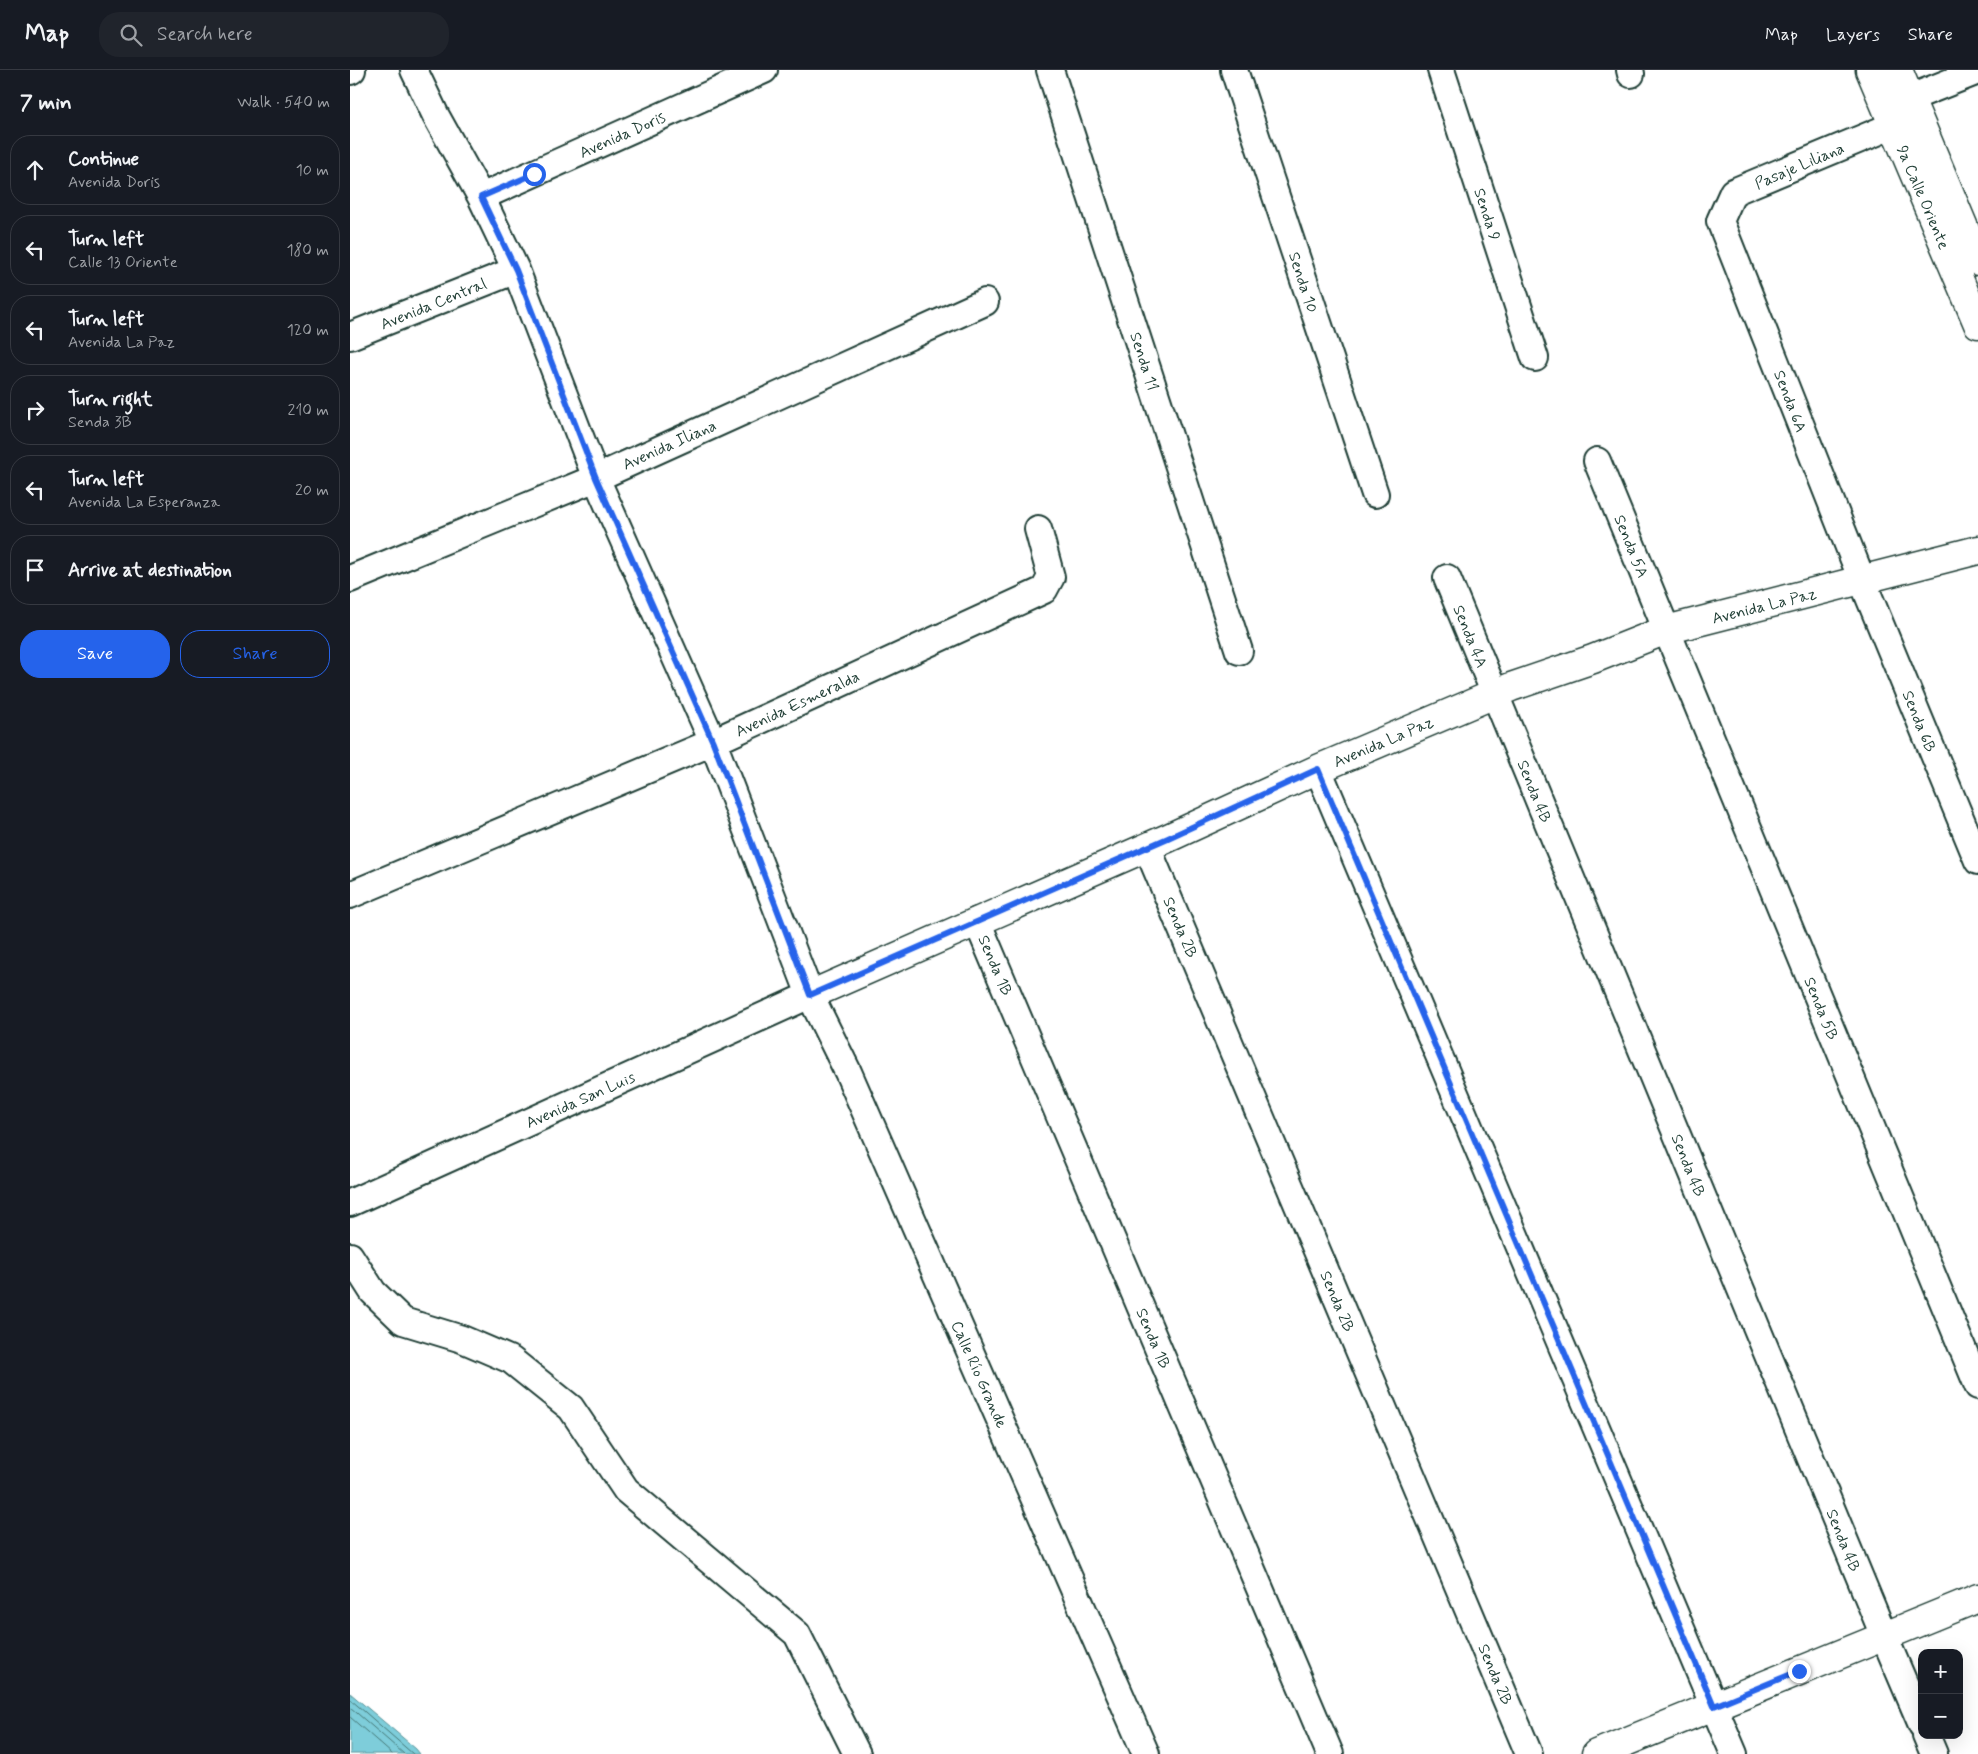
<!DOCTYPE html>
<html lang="en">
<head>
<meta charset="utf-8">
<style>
  body { margin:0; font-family:Mynerve,sans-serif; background:#20242c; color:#f1f3f6 }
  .controls { position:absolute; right:15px; bottom:15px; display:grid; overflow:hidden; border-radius:10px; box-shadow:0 5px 20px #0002 }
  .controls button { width:45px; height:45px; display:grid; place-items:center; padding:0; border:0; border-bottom:1px solid #363941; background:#171b24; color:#f1f3f6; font:25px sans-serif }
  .stop { position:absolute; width:15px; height:15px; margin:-11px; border:4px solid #2563eb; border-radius:50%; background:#fff }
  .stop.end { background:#2563eb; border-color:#fff; box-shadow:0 1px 5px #0008 }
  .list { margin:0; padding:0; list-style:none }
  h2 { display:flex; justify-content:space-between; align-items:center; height:65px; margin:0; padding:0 20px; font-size:21px }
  h2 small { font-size:16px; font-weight:400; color:#9ea1a6 }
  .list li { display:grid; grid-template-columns:32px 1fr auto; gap:15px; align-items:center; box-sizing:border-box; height:70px; margin:0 10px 10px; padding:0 10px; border:1px solid #363941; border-radius:20px }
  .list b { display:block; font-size:19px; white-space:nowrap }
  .list p { margin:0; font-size:16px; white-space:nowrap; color:#9ea1a6 }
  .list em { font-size:16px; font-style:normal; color:#9ea1a6 }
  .actions { display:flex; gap:10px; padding:15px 20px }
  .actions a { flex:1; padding:11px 0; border:1px solid #2563eb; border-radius:20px; text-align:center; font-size:18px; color:#2563eb }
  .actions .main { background:#2563eb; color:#fff }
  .icon { flex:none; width:28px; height:28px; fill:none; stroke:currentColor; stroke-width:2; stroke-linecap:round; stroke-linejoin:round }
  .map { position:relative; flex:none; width:1628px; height:1684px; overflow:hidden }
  header { display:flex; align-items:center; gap:30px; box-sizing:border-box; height:70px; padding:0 25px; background:#171b24; border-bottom:1px solid #363941 }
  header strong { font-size:24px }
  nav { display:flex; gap:28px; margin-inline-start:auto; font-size:18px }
  .search { width:350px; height:45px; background:#20242c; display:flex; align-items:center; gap:12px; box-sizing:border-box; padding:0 18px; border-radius:20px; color:#9ea1a6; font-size:19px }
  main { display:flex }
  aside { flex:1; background:#171b24 }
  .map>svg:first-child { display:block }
</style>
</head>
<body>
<header>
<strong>Map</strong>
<div class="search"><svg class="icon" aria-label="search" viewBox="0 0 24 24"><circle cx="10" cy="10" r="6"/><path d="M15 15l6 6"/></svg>Search here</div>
<nav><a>Map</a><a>Layers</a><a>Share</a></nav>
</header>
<main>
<aside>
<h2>7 min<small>Walk · 540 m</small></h2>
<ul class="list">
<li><svg class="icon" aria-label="ahead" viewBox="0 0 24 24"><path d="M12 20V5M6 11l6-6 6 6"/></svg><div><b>Continue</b><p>Avenida Doris</p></div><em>10 m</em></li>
<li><svg class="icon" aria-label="left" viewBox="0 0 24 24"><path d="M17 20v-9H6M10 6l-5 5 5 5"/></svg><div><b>Turn left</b><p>Calle 13 Oriente</p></div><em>180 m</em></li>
<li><svg class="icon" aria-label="left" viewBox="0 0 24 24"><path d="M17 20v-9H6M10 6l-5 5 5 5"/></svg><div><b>Turn left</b><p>Avenida La Paz</p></div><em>120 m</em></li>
<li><svg class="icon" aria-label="right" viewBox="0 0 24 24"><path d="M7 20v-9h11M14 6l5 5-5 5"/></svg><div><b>Turn right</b><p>Senda 3B</p></div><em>210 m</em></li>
<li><svg class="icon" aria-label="left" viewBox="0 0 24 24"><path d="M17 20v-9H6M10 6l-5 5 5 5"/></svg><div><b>Turn left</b><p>Avenida La Esperanza</p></div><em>20 m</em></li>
<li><svg class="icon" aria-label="arrive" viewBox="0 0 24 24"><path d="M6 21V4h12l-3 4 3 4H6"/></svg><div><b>Arrive at destination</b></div></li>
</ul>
<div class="actions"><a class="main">Save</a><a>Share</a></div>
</aside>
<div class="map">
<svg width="1628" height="1684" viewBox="0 0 1628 1684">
  <rect width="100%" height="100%" fill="#fff"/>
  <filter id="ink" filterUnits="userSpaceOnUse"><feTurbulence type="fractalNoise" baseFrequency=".02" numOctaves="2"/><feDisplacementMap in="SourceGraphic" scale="10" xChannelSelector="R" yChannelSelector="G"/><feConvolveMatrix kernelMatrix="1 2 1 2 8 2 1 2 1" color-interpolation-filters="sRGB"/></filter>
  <g filter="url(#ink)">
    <path fill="#7ecdda" stroke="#589398" d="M 0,1623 L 66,1679 L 70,1684 L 0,1684 Z"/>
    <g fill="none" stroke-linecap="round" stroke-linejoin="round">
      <path stroke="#457776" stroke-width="1" d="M 0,1629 L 63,1684
        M 0,1637 L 54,1684
        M 0,1647 L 42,1684"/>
      <defs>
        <path id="street" d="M 64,0 L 86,46 L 131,127 L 166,200 L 246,408 L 363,672 L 460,925 L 498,1002 L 796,1684
          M 700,0 L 889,581
          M 884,0 L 1025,424
          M 1091,0 L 1185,288
          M 1280,0 L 1281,4
          M 0,1 L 2,0
          M 1560,28 L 1628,1
          M 1544,55 L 1383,122 L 1370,151 L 1512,510 L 1628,791
          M 131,127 L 414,0
          M 0,266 L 166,200
          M 1247,391 L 1628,1316
          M 1097,508 L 1534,1566 L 1572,1655
          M 0,509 L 246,408 L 635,232
          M 968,699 L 1384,1684
          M 797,777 L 1179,1684
          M 0,825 L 363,672 L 694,520 L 701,507 L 688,459
          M 627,851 L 980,1684
          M 0,1133 L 460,925
          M 0,1186 L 23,1222 L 53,1251 L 112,1269 L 161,1290 L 221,1338 L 276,1420 L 447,1564 L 507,1684
          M 1576,1665 L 1584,1684"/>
        <path id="secondary" d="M 1520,0 L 1628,254
          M 1548,0 L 1628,191
          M 460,925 L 818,768 L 968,699 L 1161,617 L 1243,589 L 1316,560 L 1628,480
          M 1246,1684 L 1628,1528"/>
      </defs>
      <use href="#street" stroke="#1f3d34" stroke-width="30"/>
      <use href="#secondary" stroke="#1f3d34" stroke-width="31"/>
      <use href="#street" stroke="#fff" stroke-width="26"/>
      <use href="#secondary" stroke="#fff" stroke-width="28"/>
    </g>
  </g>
  <g fill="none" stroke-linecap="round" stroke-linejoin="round" filter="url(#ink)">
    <path stroke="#2563eb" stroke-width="6" d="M 184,104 L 131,127 L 166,200 L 246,408 L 363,672 L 460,925 L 818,768 L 968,699 L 1364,1636 L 1449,1601"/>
  </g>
  <g text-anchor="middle" stroke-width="5" stroke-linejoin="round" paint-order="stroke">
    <g font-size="16" fill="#1f3d34" stroke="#fff">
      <text transform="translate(272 64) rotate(-24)" y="6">Avenida Doris</text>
      <text transform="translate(1449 95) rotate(-23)" y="6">Pasaje Liliana</text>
      <text transform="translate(1574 127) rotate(67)" y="6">9a Calle Oriente</text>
      <text transform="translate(1138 144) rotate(72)" y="6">Senda 9</text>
      <text transform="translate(954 212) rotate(72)" y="6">Senda 10</text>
      <text transform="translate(83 233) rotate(-22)" y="6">Avenida Central</text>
      <text transform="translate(795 291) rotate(72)" y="6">Senda 11</text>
      <text transform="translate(1441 331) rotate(69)" y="6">Senda 6A</text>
      <text transform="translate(319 374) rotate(-24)" y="6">Avenida Iliana</text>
      <text transform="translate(1282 476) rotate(68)" y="6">Senda 5A</text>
      <text transform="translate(1414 535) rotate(-14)" y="6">Avenida La Paz</text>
      <text transform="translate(1121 566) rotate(68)" y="6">Senda 4A</text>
      <text transform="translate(447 633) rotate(-25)" y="6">Avenida Esmeralda</text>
      <text transform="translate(1570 651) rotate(68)" y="6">Senda 6B</text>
      <text transform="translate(1033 671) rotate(-23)" y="6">Avenida La Paz</text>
      <text transform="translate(1185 721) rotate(68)" y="6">Senda 4B</text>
      <text transform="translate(831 857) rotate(67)" y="6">Senda 2B</text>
      <text transform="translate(646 895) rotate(67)" y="6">Senda 1B</text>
      <text transform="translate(1472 938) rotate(68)" y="6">Senda 5B</text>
      <text transform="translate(230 1029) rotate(-24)" y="6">Avenida San Luis</text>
      <text transform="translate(1339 1095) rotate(68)" y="6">Senda 4B</text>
      <text transform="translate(988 1231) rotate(67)" y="6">Senda 2B</text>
      <text transform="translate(804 1268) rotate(67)" y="6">Senda 1B</text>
      <text transform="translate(630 1304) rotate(66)" y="6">Calle Río Grande</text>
      <text transform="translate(1494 1470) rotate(68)" y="6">Senda 4B</text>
      <text transform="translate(1146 1604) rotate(67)" y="6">Senda 2B</text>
    </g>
  </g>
</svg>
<div class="controls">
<button>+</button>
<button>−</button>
</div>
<div class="stop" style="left:184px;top:104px"></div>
<div class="stop end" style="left:1449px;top:1601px"></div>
</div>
</main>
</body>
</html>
